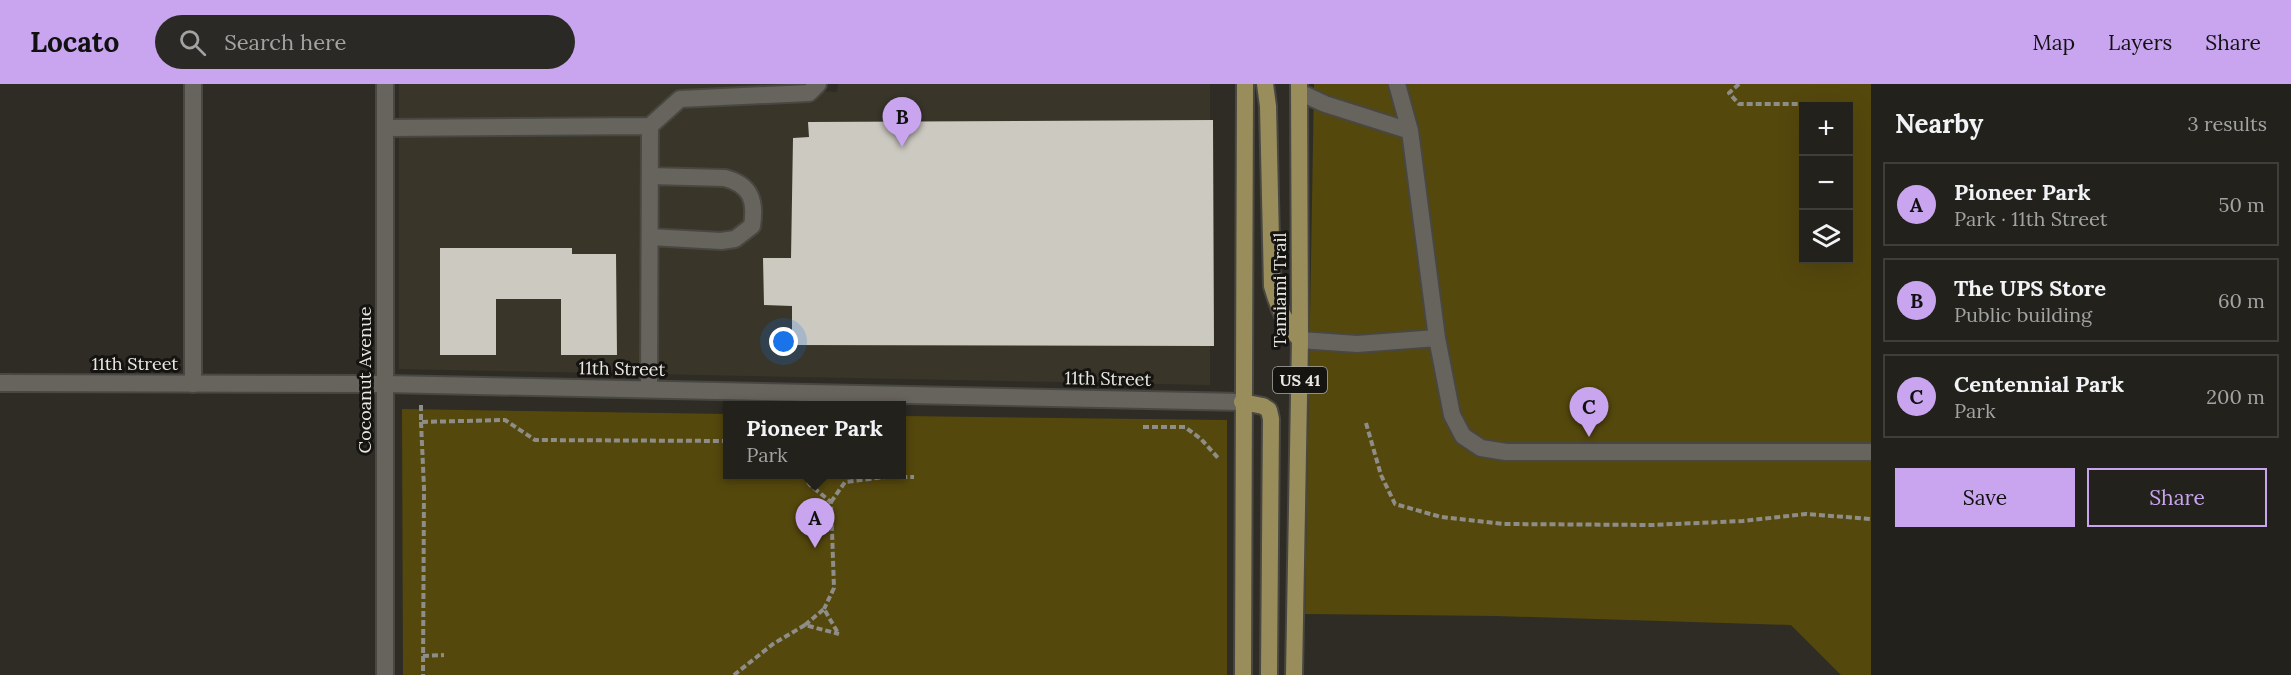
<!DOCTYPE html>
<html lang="en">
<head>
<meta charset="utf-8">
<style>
  body { margin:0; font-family:Lora,serif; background:#2a2925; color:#f1f3f6 }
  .controls { position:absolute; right:18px; top:18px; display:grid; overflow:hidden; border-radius:0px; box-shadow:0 6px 24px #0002 }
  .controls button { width:54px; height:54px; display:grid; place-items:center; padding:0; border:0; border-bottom:2px solid #3f3e3b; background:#22211c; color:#f1f3f6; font:30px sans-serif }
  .you { position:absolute; left:784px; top:258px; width:21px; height:21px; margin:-15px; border:4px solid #fff; border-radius:50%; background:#1a73e8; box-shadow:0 0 0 9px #1a73e833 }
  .badge { display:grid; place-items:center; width:39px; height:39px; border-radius:50%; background:#c8a5ee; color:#111; font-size:20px; font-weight:700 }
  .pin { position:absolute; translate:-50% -50px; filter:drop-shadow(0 2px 3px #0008) }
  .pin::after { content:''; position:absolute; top:32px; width:21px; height:18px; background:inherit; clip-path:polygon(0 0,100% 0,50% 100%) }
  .popup { position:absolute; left:723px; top:317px; width:183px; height:78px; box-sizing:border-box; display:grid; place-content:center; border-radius:0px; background:#22211c; filter:drop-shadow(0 2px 4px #0005); font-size:20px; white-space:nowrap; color:#a2a3a3 }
  .popup b { font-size:22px; color:#f1f3f6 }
  .popup::after { content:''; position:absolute; left:50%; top:100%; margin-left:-12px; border:12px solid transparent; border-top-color:#22211c }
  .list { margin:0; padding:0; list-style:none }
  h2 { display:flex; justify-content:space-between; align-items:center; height:78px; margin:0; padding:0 24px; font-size:26px }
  h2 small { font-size:20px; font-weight:400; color:#a2a3a3 }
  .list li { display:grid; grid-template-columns:39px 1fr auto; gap:18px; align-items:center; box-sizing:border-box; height:84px; margin:0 12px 12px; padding:0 12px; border:2px solid #3f3e3b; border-radius:0px }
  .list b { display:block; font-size:22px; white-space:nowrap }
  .list p { margin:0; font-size:20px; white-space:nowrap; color:#a2a3a3 }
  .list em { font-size:20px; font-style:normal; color:#a2a3a3 }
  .actions { display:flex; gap:12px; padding:18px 24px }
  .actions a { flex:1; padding:14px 0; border:2px solid #c8a5ee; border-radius:0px; text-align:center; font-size:21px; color:#c8a5ee }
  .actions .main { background:#c8a5ee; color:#111 }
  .icon { flex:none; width:33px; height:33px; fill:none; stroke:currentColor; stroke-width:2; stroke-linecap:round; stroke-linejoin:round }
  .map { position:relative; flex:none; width:1871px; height:591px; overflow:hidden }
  header { display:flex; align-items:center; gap:36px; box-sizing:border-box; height:84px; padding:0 30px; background:#c8a5ee; color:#111 }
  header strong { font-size:28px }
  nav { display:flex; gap:33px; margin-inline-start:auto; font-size:21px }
  .search { width:420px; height:54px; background:#2a2925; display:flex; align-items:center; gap:15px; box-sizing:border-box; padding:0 21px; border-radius:33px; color:#a2a3a3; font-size:22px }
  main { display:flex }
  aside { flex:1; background:#22211c }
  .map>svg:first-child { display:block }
</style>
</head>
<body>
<header>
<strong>Locato</strong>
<div class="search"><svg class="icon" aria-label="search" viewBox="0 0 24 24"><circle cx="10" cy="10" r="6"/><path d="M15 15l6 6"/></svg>Search here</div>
<nav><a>Map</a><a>Layers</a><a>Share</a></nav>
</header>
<main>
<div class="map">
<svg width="1871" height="591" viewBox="0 0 1871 591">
  <rect width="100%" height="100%" fill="#2e2c25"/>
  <path fill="#393529" d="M 399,0 L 810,0 L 811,7 L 837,8 L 838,0 L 1210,0 L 1210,301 L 399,285 Z"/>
  <path fill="#55480d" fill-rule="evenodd" d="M 1314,0 L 1871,0 L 1871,591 L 1841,591 L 1791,541 L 1496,532 L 1305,530 ZM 1804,22 L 1848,22 L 1848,176 L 1804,176 Z
    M 402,325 L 728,330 L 728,390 L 902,390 L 902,332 L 1227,336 L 1227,591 L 403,591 Z"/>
  <path fill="#cbc9c0" d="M 1213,36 L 1214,262 L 792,261 L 792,222 L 764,221 L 763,174 L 791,174 L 793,54 L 809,53 L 808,38 Z
    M 440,164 L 572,164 L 572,170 L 616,170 L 617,271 L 561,271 L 561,215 L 496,215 L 496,271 L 440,271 Z"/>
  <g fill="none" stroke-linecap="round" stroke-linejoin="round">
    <defs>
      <path id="service" d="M 1397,0 L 1410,47 L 1437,254 L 1452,331 L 1463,352 L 1481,364 L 1506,368 L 1871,368
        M 1299,8 L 1325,20 L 1410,47
        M 385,44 L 650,42
        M 650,92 L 725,94 C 751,101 756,117 752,142 L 735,155 L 721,157 L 650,153
        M 1300,256 L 1357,260 L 1437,254
        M 193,300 L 193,0
        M 649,305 L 650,42 L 680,15 L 809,9 L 818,0"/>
      <path id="minor" d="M 0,299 L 385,300 L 1242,318"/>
      <path id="tertiary" d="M 385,0 L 385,591"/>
      <path id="primary" d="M 1265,0 L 1268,22 L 1272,202 C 1278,223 1285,239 1300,256
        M 1242,318 L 1263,322 L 1269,326 L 1271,335 L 1269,591
        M 1243,591 L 1245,0
        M 1294,591 L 1300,256 L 1299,0"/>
    </defs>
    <use href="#service" stroke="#484741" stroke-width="20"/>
    <use href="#minor" stroke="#484741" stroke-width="20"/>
    <use href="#tertiary" stroke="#484741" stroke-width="20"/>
    <use href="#primary" stroke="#484741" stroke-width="20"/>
    <path stroke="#8e8d87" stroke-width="4" stroke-dasharray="6 3" stroke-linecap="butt" d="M 1739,0 L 1729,9 L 1739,20 L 1802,20
      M 421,321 L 421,338 L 505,336 L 535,356 L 728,357
      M 421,338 L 424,404 L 423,591
      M 1366,339 L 1381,391 L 1395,420 L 1441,433 L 1504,440 L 1652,441 L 1743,437 L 1806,430 L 1871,435
      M 1143,343 L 1185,343 L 1201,355 L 1219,375
      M 803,390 L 810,401 L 831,418 L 834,504 L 824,525
      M 831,418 L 845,398 L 885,393 L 914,393
      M 805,541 L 824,525 L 838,549
      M 423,572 L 444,571
      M 734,591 L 773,560 L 805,541 L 839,550"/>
    <use href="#service" stroke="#66645d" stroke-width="16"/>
    <use href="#minor" stroke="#66645d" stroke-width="16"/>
    <use href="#tertiary" stroke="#66645d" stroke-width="16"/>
    <use href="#primary" stroke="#9a8d5c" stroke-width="16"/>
  </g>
  <g text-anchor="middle" stroke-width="6" stroke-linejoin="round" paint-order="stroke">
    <rect fill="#151411" stroke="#a9a8a3" stroke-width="1.5" x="1273" y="283" width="54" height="26" rx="4.5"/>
    <g font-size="16" font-weight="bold" fill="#e8e7e2">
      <text x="1300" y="302">US 41</text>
    </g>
    <g font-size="18" fill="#e8e7e2" stroke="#151411">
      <text transform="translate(1280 206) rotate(-90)" y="6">Tamiami Trail</text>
      <text x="135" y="286">11th Street</text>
      <text transform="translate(622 285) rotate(1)" y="6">11th Street</text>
      <text transform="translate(1108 295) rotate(1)" y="6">11th Street</text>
      <text transform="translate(365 296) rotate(-90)" y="6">Cocoanut Avenue</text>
    </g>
  </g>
</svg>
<div class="controls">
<button>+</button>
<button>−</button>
<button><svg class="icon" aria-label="layers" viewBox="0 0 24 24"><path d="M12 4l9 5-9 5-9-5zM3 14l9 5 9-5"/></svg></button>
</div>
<div class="you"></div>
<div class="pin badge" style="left:815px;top:464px">A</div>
<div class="popup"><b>Pioneer Park</b>Park</div>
<div class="pin badge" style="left:902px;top:63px">B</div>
<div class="pin badge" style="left:1589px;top:353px">C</div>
</div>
<aside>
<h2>Nearby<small>3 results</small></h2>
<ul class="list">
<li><span class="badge">A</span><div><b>Pioneer Park</b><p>Park · 11th Street</p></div><em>50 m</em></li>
<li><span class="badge">B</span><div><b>The UPS Store</b><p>Public building</p></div><em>60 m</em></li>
<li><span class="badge">C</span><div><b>Centennial Park</b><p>Park</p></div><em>200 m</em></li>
</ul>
<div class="actions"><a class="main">Save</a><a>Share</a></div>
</aside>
</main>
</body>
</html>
